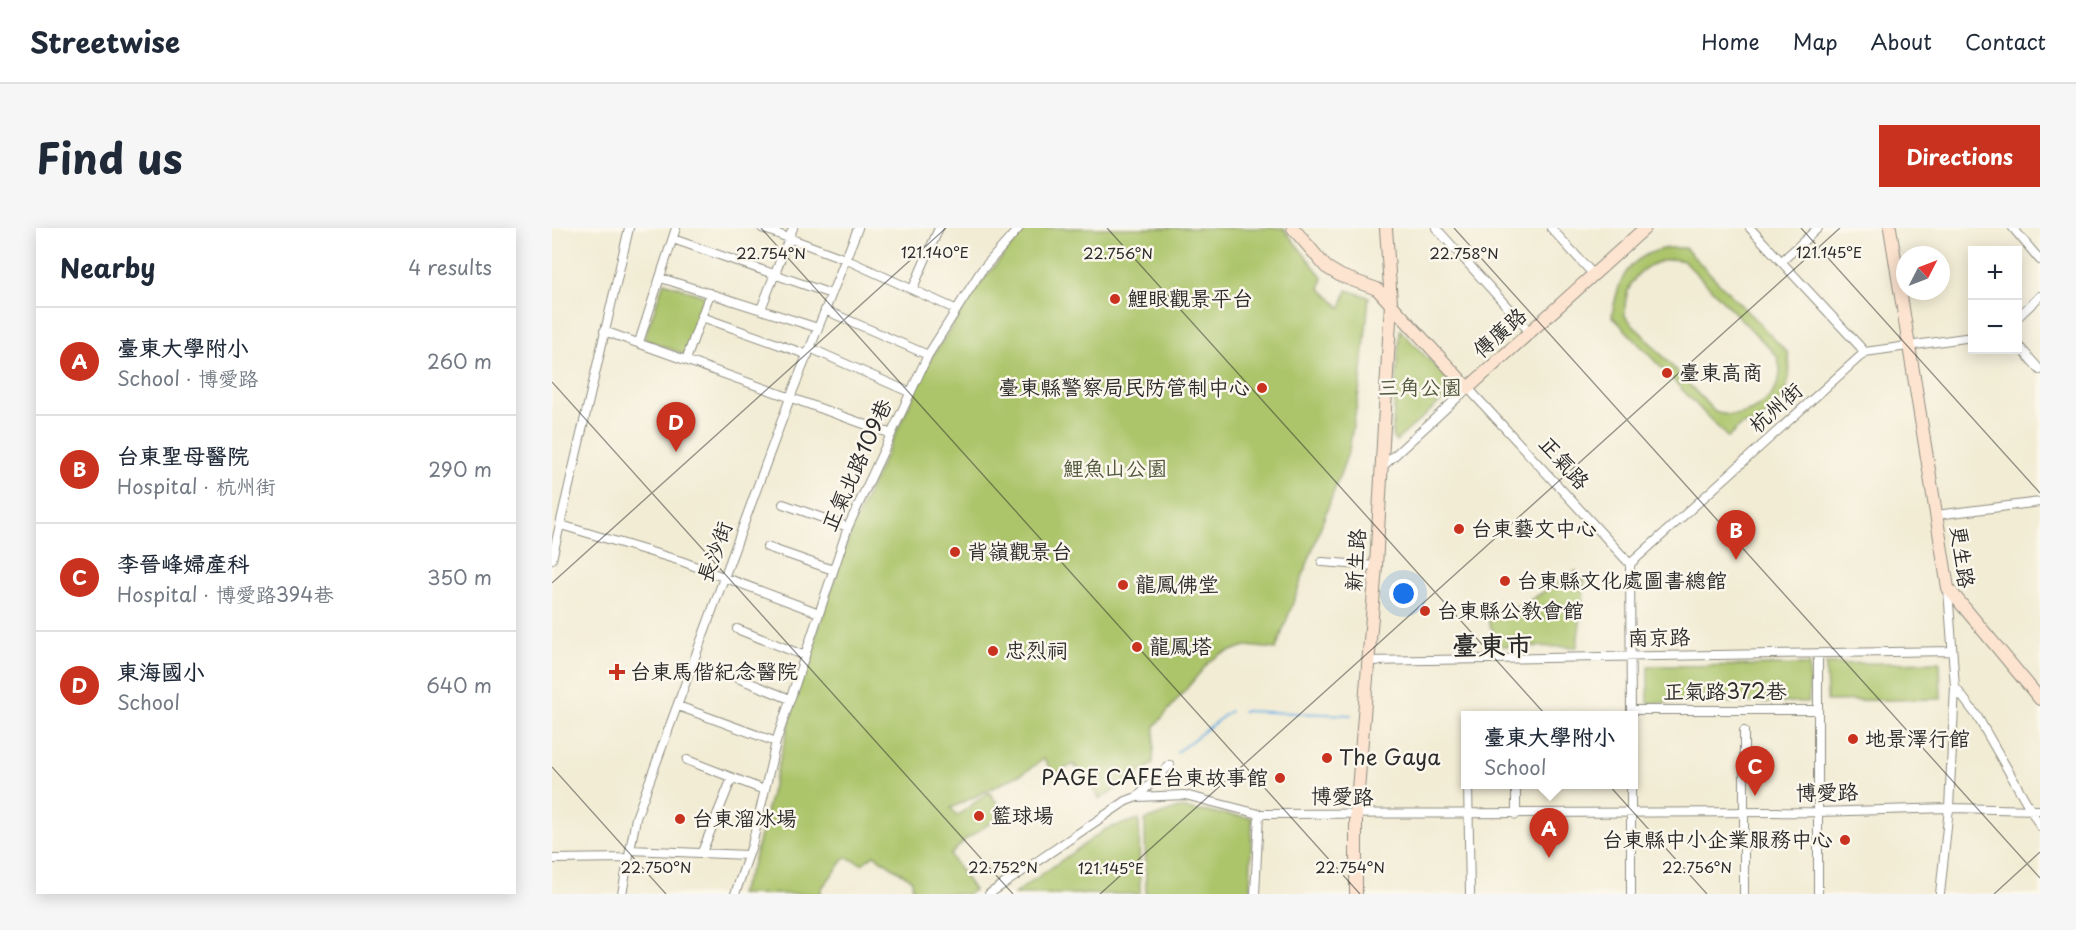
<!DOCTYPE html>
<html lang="en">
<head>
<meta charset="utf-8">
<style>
  body { margin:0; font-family:"Playpen Sans","LXGW WenKai TC",sans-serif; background:#f6f6f7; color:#1f2937 }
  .controls { position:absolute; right:18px; top:18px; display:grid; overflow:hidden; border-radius:0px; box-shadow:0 3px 15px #0003 }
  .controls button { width:54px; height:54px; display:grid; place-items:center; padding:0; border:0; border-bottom:2px solid #e0e1e3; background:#fff; color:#1f2937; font:30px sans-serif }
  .compass { position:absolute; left:1344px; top:18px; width:54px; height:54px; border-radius:50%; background:#fff; box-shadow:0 3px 15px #0003; rotate:48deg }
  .you { position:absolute; left:852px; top:366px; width:21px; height:21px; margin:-15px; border:4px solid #fff; border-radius:50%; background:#1a73e8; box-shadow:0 0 0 9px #1a73e833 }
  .badge { display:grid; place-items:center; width:39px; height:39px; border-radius:50%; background:#c8321e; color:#fff; font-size:20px; font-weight:700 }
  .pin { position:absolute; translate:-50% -50px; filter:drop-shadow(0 2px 3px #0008) }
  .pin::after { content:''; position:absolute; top:32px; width:21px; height:18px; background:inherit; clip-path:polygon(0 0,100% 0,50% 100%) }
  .popup { position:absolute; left:909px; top:483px; width:177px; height:78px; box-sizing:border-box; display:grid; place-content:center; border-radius:0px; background:#fff; filter:drop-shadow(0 2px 4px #0005); font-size:20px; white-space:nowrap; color:#747a83 }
  .popup b { font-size:22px; color:#1f2937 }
  .popup::after { content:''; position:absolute; left:50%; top:100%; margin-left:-12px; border:12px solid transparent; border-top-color:#fff }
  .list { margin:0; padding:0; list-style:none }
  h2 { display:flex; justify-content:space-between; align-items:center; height:78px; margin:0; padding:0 24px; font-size:26px }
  h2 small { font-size:20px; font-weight:400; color:#747a83 }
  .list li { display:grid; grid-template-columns:39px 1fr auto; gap:18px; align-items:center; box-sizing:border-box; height:108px; padding:0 24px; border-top:2px solid #e0e1e3 }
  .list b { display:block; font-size:22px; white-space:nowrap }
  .list p { margin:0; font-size:20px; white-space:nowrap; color:#747a83 }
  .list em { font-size:20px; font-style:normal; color:#747a83 }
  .map { position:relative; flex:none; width:1488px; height:666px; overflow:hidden; border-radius:0px }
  header { display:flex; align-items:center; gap:36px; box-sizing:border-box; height:84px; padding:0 30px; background:#fff; border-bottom:2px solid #e0e1e3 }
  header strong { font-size:28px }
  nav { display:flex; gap:33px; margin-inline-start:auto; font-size:21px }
  .intro { display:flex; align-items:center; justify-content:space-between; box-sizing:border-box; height:144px; padding:0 36px }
  h1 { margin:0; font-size:42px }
  .button { padding:15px 27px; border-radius:0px; background:#c8321e; color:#fff; font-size:21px; font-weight:700 }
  main { display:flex; gap:36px; padding:0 36px }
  aside { flex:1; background:#fff; border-radius:0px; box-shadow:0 3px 15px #0003 }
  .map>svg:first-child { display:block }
</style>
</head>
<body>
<header>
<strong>Streetwise</strong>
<nav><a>Home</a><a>Map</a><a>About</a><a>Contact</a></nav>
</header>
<div class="intro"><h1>Find us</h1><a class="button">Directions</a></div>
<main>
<aside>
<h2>Nearby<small>4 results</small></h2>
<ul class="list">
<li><span class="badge">A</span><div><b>臺東大學附小</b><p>School · 博愛路</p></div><em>260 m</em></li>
<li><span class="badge">B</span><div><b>台東聖母醫院</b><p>Hospital · 杭州街</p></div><em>290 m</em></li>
<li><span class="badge">C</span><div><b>李晉峰婦產科</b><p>Hospital · 博愛路394巷</p></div><em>350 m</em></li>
<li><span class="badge">D</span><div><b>東海國小</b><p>School</p></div><em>640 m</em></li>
</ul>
</aside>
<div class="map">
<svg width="1488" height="666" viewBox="0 0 1488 666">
  <rect width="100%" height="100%" fill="#fbf7ec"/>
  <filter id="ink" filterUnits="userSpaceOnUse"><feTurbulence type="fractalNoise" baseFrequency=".0167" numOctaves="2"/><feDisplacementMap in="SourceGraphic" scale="12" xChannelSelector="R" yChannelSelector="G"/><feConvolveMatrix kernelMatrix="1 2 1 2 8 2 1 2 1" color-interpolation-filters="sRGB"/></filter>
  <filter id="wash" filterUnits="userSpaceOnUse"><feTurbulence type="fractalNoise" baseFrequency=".008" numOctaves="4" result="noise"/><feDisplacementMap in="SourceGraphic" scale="24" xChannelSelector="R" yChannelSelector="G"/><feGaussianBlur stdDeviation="1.35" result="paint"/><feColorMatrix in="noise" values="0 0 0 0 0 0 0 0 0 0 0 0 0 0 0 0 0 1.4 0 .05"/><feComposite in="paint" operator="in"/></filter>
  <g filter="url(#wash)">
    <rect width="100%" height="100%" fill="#f2ecd4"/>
    <path fill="#acc56b" stroke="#6c784b" stroke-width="1.5" fill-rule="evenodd" d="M 474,0 L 731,0 L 771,50 L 768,60 L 789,80 L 795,62 L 817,69 L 809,152 L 797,222 L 724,421 L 694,418 L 669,426 L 657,434 L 603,498 L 601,536 L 548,571 L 522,536 L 502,546 L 492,531 L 473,544 L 399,580 L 405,588 L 437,564 L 453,585 L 413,612 L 398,627 L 422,662 L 416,666 L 361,666 L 360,652 L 322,627 L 310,636 L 294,629 L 269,661 L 269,666 L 187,666 L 200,638 L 246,462 L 302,295 L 379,130 L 428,56 Z
      M 1116,20 L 1133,20 L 1236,125 C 1243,157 1226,195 1189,197 L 1176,210 L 1060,88 C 1066,51 1076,27 1116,20 ZM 1120,31 L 1132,33 L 1225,128 C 1226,133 1229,141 1228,146 C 1223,176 1190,194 1163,184 L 1073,88 C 1071,56 1088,35 1120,31 Z
      M 112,54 L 154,69 L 134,127 L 92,111 Z
      M 848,102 L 904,160 L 844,213 L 840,209 Z
      M 1024,343 L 1033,353 L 1025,419 L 947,418 L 935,390 L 971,377 Z
      M 1388,434 L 1389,471 L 1275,473 L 1274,436 Z
      M 1257,437 L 1257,474 L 1096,475 L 1096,438 Z
      M 626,580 L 700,590 L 698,666 L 594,666 L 593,592 Z
      M 587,591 L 588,666 L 462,666 L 554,601 Z"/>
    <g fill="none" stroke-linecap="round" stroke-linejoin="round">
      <path stroke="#6fb0e3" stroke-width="2" d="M 690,483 L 799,487
        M 625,524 L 678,483"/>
    </g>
  </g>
  <g filter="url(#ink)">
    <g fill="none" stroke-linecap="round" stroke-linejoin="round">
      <defs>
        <path id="street" d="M 210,0 L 293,31 L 403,81
          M 884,0 L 978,104
          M 999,0 L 1041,46
          M 1198,0 L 1313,124
          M 1461,0 L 1488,32
          M 121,11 L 279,66
          M 1230,33 L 1266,0
          M 109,50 L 266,100
          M 361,60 L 387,0
          M 209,81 L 241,0
          M 273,82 L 376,127
          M 150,89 L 256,127
          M 1466,89 L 1488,68
          M 52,103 L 337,205
          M 87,114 L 124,0
          M 1466,117 L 1488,142
          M 258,120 L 357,164
          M 134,132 L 158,65
          M 830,239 L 916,160 L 1078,336 L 1079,488
          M 231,276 L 296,299
          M 1384,287 L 1488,274
          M 9,297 L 129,333 L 267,385
          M 215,319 L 281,342
          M 0,331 L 77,0
          M 770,334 L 824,338
          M 1078,336 L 1313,124 L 1420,109
          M 185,401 L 253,428
          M 815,433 L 1400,423
          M 168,443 L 238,471
          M 1403,459 L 1425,488 L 1488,598
          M 126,478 L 224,514
          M 1079,482 L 1266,482
          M 135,532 L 212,562
          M 916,556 L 918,666
          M 964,556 L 964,587
          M 585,569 L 618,537
          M 78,622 L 195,627
          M 150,624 L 180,550
          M 0,631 L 76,630
          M 70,666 L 84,590 L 238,170 L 306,0
          M 183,666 L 200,617 L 224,514 L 296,299 L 376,127 L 429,43 L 467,0
          M 437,666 L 574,573 L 585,569 L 633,567 L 707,586 L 1266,584 L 1397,580 L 1488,582
          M 703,666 L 707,586
          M 1079,666 L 1079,556
          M 1192,666 L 1192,503
          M 1266,666 L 1266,426
          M 1388,666 L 1397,580 L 1403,459 L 1396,361"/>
        <path id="secondary" d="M 741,0 L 774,39 L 789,48 L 825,61 L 916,160 L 1093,0
          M 1338,0 L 1396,360 L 1488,471
          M 804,666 L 804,587 L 824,338 L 839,75 L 834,0"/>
      </defs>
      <use href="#street" stroke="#8e8c80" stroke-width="10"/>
      <use href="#secondary" stroke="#8e8c80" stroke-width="14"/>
      <use href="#street" stroke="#fff" stroke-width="8"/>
      <use href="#secondary" stroke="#fde4d0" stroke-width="12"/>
    </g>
  </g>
  <path fill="none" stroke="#2b2b2b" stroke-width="1.5" stroke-opacity="0.45" d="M 209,0 L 808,666M 555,0 L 1155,666M 902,0 L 1488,650M 1249,0 L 1488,265M 0,154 L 461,666M 0,355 L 394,0M 0,539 L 114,666M 548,666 L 1288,0M 1442,666 L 1488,624"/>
  <g fill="#c8321e" stroke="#fbf7ec" stroke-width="2">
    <circle cx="563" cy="71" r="6"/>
    <circle cx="1115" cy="145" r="6"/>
    <circle cx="710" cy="160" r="6"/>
    <circle cx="907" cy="301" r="6"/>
    <circle cx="403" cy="324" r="6"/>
    <circle cx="953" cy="353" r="6"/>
    <circle cx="571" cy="357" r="6"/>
    <circle cx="873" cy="383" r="6"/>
    <circle cx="585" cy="419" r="6"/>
    <circle cx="441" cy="423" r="6"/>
    <path d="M62 435h6v6h6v6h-6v6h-6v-6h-6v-6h6z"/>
    <circle cx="1301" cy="511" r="6"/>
    <circle cx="775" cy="530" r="6"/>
    <circle cx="728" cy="550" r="6"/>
    <circle cx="427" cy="588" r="6"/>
    <circle cx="128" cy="591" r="6"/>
    <circle cx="1293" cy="612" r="6"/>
  </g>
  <g text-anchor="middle" stroke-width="5" stroke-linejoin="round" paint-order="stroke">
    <g font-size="21" fill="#2b2b2b" stroke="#fbf7ec" text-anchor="start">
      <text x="575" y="78">鯉眼觀景平台</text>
      <text x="1127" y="152">臺東高商</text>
      <text x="698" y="167" text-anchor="end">臺東縣警察局民防管制中心</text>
      <text x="919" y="308">台東藝文中心</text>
      <text x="415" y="331">背嶺觀景台</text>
      <text x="965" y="360">台東縣文化處圖書總館</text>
      <text x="583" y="364">龍鳳佛堂</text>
      <text x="885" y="390">台東縣公教會館</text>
      <text x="597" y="426">龍鳳塔</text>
      <text x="453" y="430">忠烈祠</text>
      <text x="78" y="451">台東馬偕紀念醫院</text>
      <text x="1313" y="518">地景澤行館</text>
      <text x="787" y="537">The Gaya</text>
      <text x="716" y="557" text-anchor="end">PAGE CAFE台東故事館</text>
      <text x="439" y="595">籃球場</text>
      <text x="140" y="598">台東溜冰場</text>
      <text x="1281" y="619" text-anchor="end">台東縣中小企業服務中心</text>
    </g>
    <g font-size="21" fill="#2b2b2b" stroke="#fbf7ec">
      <text transform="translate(948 105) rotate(-42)" y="7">傳廣路</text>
      <text transform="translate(1224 180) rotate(-42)" y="7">杭州街</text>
      <text transform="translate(1012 235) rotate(48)" y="7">正氣路</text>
      <text transform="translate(305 237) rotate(-66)" y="7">正氣北路109巷</text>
      <text transform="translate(163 324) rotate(-70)" y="7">長沙街</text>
      <text transform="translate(1410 329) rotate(82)" y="7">更生路</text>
      <text transform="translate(804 332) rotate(-86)" y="7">新生路</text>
      <text transform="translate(1107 410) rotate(-1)" y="7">南京路</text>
      <text x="1173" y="471">正氣路372巷</text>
      <text transform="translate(1275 565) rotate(-1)" y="7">博愛路</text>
      <text transform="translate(790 569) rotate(1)" y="7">博愛路</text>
    </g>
    <g font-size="21" fill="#52593e" stroke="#fbf7ec">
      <text x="868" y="167">三角公園</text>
      <text x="563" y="248">鯉魚山公園</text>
    </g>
    <g font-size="27" font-weight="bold" fill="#2b2b2b" stroke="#fbf7ec">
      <text x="940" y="427">臺東市</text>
    </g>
  </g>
  <g font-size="15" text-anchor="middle" fill="#2b2b2b" stroke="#fbf7ec" stroke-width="5" stroke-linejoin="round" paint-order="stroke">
    <text x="383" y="30">121.140°E</text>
    <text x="1277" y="30">121.145°E</text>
    <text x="219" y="31">22.754°N</text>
    <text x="566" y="31">22.756°N</text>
    <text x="912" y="31">22.758°N</text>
    <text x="104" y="645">22.750°N</text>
    <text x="451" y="645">22.752°N</text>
    <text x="798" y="645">22.754°N</text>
    <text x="1145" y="645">22.756°N</text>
    <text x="559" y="646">121.145°E</text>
  </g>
</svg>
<div class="controls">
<button>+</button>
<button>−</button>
</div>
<svg class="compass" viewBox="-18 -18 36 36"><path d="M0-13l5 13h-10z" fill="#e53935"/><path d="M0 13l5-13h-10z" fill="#747a83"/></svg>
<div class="you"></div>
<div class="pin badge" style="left:997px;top:630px">A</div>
<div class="popup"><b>臺東大學附小</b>School</div>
<div class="pin badge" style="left:1184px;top:332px">B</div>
<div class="pin badge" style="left:1203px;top:568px">C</div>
<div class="pin badge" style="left:124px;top:224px">D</div>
</div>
</main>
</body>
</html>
